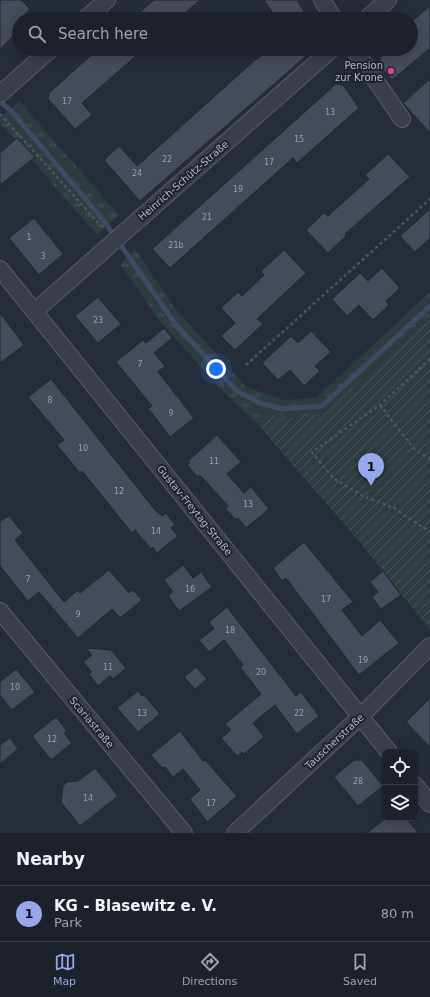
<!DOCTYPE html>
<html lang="en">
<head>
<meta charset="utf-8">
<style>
  body { margin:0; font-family:"DejaVu Sans",sans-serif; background:#252934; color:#f1f3f6 }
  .controls { position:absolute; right:12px; bottom:12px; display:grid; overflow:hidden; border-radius:8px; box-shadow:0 2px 10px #0003 }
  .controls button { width:36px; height:36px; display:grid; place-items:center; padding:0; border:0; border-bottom:1px solid #3b3e48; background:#1d212c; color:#f1f3f6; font:20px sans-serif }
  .you { position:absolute; left:216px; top:369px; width:14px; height:14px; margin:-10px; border:3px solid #fff; border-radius:50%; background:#1a73e8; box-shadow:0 0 0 6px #1a73e833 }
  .badge { display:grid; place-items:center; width:26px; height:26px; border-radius:50%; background:#96a7eb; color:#111; font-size:13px; font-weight:700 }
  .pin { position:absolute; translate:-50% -33px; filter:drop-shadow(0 1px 2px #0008) }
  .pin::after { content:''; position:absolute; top:21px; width:14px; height:12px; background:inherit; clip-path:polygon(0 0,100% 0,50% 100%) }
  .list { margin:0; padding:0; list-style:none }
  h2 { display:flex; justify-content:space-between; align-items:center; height:52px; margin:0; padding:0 16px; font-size:17px }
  h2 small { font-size:13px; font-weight:400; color:#a0a3a9 }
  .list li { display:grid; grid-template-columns:26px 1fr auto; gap:12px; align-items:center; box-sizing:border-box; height:56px; padding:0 16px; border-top:1px solid #3b3e48 }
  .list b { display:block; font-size:15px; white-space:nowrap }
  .list p { margin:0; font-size:13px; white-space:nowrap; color:#a0a3a9 }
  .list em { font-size:13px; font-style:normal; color:#a0a3a9 }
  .icon { flex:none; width:22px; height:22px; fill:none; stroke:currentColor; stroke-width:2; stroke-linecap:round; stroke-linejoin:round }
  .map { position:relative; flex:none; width:430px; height:833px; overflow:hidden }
  .search { position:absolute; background:#1d212c; box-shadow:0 2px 10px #0003; left:12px; right:12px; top:12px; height:44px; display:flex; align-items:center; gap:10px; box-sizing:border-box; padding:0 14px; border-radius:22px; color:#a0a3a9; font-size:15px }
  .sheet { height:108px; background:#1d212c }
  nav { display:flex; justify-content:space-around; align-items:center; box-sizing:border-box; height:56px; border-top:1px solid #3b3e48; background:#1d212c; font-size:11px; color:#a0a3a9 }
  nav a { display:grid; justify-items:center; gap:2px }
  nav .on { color:#96a7eb }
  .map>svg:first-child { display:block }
</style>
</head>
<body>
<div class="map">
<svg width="430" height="833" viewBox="0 0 430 833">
  <defs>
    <pattern id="grass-tufts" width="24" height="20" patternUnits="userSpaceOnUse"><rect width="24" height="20" fill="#2d3c40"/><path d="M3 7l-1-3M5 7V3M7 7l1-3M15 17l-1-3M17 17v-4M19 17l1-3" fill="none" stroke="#49565a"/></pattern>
    <pattern id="garden-furrows" width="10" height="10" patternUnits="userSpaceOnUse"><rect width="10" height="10" fill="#2d3c40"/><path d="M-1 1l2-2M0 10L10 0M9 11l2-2" fill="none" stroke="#49565a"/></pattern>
  </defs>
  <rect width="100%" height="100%" fill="#272c3b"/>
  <path fill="url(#grass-tufts)" d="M 19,101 L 119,215 L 97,235 L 0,123 L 0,118 Z
    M 135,249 L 174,307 L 246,387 L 284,400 L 316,398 L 430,292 L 430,317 L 327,410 C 310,418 293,417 274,415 L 260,427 L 219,387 L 159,320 L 120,264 Z"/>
  <path fill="url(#garden-furrows)" d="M 430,317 L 430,630 L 362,545 L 260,427 L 274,415 C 293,417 310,418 327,410 Z"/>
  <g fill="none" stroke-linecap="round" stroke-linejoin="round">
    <path stroke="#404864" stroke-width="5" d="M 0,101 L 13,113 L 104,221 L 176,325 L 237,391 L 260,403 L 282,409 L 322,406 L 430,306"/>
  </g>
  <path fill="#464b5c" stroke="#212532" d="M 0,0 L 21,0 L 30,9 L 21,19 L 19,19 L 19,31 L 0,49 Z
    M 154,0 L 200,0 L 178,19 L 132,19 Z
    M 264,0 L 297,0 L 309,19 L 277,19 Z
    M 430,6 L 430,48 L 392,80 L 378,64 L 382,55 L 390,49 L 411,49 L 411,22 Z
    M 98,49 L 144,49 L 82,103 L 92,115 L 75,129 L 48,99 L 49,93 Z
    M 271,49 L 314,49 L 140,201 L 104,160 L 119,146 L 137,166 L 254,61 Z
    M 430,79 L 430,133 L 403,103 Z
    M 336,84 L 343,85 L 359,108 L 297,163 L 293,158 L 170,268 L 152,249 Z
    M 17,138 L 35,157 L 0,185 L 0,153 Z
    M 388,154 L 410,177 L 345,234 L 346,236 L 328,253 L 306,230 L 324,213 L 328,216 L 369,179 L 365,175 Z
    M 430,209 L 430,238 L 415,252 L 400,236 Z
    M 34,218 L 63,254 L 39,275 L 9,238 Z
    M 284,250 L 306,273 L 257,319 L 263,324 L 235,350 L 221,336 L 235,323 L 221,308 L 238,292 L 242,296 L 264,275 L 261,271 Z
    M 382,268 L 400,288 L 386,301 L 389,305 L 373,320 L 359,305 L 347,316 L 332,299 L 360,273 L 368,281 Z
    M 98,297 L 121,324 L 98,343 L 75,316 Z
    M 0,313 L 24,345 L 0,363 Z
    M 164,328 L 172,338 L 154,353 L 165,366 L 158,372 L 194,418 L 170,437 L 148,408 L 152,406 L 116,362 L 143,340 L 146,343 Z
    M 311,331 L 331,352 L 315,366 L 320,371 L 304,386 L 290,370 L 278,380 L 262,363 L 291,336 L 298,343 Z
    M 51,379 L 155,510 L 162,516 L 166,513 L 175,525 L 171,528 L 178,536 L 157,553 L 153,547 L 151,549 L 135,530 L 132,533 L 82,471 L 80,473 L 57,445 L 64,440 L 28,397 Z
    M 217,435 L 241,462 L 227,474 L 244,493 L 251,487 L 269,509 L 246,528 L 238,518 L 236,520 L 225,508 L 228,506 L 200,475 L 198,477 L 187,465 L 190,463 L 188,461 Z
    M 9,516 L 23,533 L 15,540 L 64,602 L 78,590 L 80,593 L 109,570 L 129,593 L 133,590 L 142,600 L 120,618 L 112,609 L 78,638 L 39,592 L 28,601 L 0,566 L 0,521 Z
    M 304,542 L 353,602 L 342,610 L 362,636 L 380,620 L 399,643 L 359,675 L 286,578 L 282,581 L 273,568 Z
    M 183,565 L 193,578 L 201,572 L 212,587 L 179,611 L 168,596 L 173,592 L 164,580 Z
    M 383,571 L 401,595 L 381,609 L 372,597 L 378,592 L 370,582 Z
    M 227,607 L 296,696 L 301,692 L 319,716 L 297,734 L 275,705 L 253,723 L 264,737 L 244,754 L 242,752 L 237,756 L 221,738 L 231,730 L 225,724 L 261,694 L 240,667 L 243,665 L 224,640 L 209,652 L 199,640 L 214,629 L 209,622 Z
    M 86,648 L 111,650 L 126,668 L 113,679 L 110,676 L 98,686 L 89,674 L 92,672 L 83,662 L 92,655 Z
    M 196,667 L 207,679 L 195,689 L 184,677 Z
    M 16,669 L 35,692 L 12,710 L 0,695 L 0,682 Z
    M 138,691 L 142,696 L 144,695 L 160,714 L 138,732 L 117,708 Z
    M 430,698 L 430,747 L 406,722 Z
    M 56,717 L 67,731 L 64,733 L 72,743 L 51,760 L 32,736 Z
    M 180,731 L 203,761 L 205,760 L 237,796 L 207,822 L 190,799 L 200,790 L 183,769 L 173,777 L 165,767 L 162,768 L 151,755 Z
    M 10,738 L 18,749 L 0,764 L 0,745 Z
    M 354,760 L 362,760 L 383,786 L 358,806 L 334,777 Z
    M 95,768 L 118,796 L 80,826 L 61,802 L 63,786 L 67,782 L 78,781 Z
    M 386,818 L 406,818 L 418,833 L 367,833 Z"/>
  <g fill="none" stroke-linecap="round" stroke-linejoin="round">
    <defs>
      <path id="minor" d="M 322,0 L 334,19
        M 85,19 L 107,0
        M 366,19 L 388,0
        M 354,49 L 402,119
        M 0,94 L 51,49
        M 0,269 L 389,752
        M 35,311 L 332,49
        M 0,611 L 184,833
        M 415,785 L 430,804
        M 235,833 L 361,716 L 430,646"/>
    </defs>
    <use href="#minor" stroke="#585c69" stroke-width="18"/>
    <path stroke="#4b575d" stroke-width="2.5" stroke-dasharray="3 3" stroke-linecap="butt" d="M 0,114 L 104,229
      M 430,359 L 380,405 L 312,452 L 333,478 L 363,496 L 394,508 L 430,532
      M 246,365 L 430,199
      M 380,405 L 414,449 L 430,459"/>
    <use href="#minor" stroke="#3a3e4b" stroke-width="16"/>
  </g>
  <circle fill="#d1479c" stroke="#1f2330" stroke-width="1.5" cx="391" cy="71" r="4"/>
  <g text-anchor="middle" stroke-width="4" stroke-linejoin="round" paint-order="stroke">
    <g font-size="8" fill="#9a9eac">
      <text x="67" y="104">17</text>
      <text x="330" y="115">13</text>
      <text x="299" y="142">15</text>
      <text x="167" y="162">22</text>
      <text x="269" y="165">17</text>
      <text x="137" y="176">24</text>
      <text x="238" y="192">19</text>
      <text x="207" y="220">21</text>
      <text x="29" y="240">1</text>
      <text x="176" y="248">21b</text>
      <text x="43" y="259">3</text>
      <text x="98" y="323">23</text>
      <text x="140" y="367">7</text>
      <text x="50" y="403">8</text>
      <text x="171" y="416">9</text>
      <text x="83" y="451">10</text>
      <text x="214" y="464">11</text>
      <text x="119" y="494">12</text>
      <text x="248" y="507">13</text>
      <text x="156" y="534">14</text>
      <text x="28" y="582">7</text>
      <text x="190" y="592">16</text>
      <text x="326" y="602">17</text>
      <text x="78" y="617">9</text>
      <text x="230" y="633">18</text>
      <text x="363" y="663">19</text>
      <text x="108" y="670">11</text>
      <text x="261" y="675">20</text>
      <text x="15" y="690">10</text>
      <text x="142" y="716">13</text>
      <text x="299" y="716">22</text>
      <text x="52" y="742">12</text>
      <text x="358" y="784">28</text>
      <text x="88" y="801">14</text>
      <text x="211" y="806">17</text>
    </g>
    <g font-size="10" fill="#b6b9c6" stroke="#1f2330" text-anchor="end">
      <text x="383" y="69">Pension<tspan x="383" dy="12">zur Krone</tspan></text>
    </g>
    <g font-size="10" fill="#b6b9c6" stroke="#1f2330">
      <text transform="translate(183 180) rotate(-41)" y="4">Heinrich-Schütz-Straße</text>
      <text transform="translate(195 510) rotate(51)" y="4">Gustav-Freytag-Straße</text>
      <text transform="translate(92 722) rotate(50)" y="4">Scariastraße</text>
      <text transform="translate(334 741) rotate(-43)" y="4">Tauscherstraße</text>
    </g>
  </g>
</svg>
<div class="controls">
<button><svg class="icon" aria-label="locate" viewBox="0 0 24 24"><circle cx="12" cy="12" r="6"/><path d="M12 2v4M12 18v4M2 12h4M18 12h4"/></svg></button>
<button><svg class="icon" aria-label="layers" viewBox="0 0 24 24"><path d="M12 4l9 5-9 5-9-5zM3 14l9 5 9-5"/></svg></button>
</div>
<div class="you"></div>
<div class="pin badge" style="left:371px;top:486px">1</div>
<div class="search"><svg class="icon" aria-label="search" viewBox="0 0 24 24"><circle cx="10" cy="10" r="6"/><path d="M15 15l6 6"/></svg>Search here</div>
</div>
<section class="sheet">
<h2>Nearby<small></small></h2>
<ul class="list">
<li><span class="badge">1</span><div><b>KG - Blasewitz e. V.</b><p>Park</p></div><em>80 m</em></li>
</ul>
</section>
<nav>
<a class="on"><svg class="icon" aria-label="map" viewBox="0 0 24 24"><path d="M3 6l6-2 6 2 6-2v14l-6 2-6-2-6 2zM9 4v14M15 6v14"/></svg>Map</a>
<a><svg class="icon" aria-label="directions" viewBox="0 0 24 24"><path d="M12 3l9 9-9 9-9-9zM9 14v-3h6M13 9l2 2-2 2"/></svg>Directions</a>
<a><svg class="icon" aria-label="saved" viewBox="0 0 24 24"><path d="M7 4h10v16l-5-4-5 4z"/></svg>Saved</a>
</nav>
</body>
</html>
